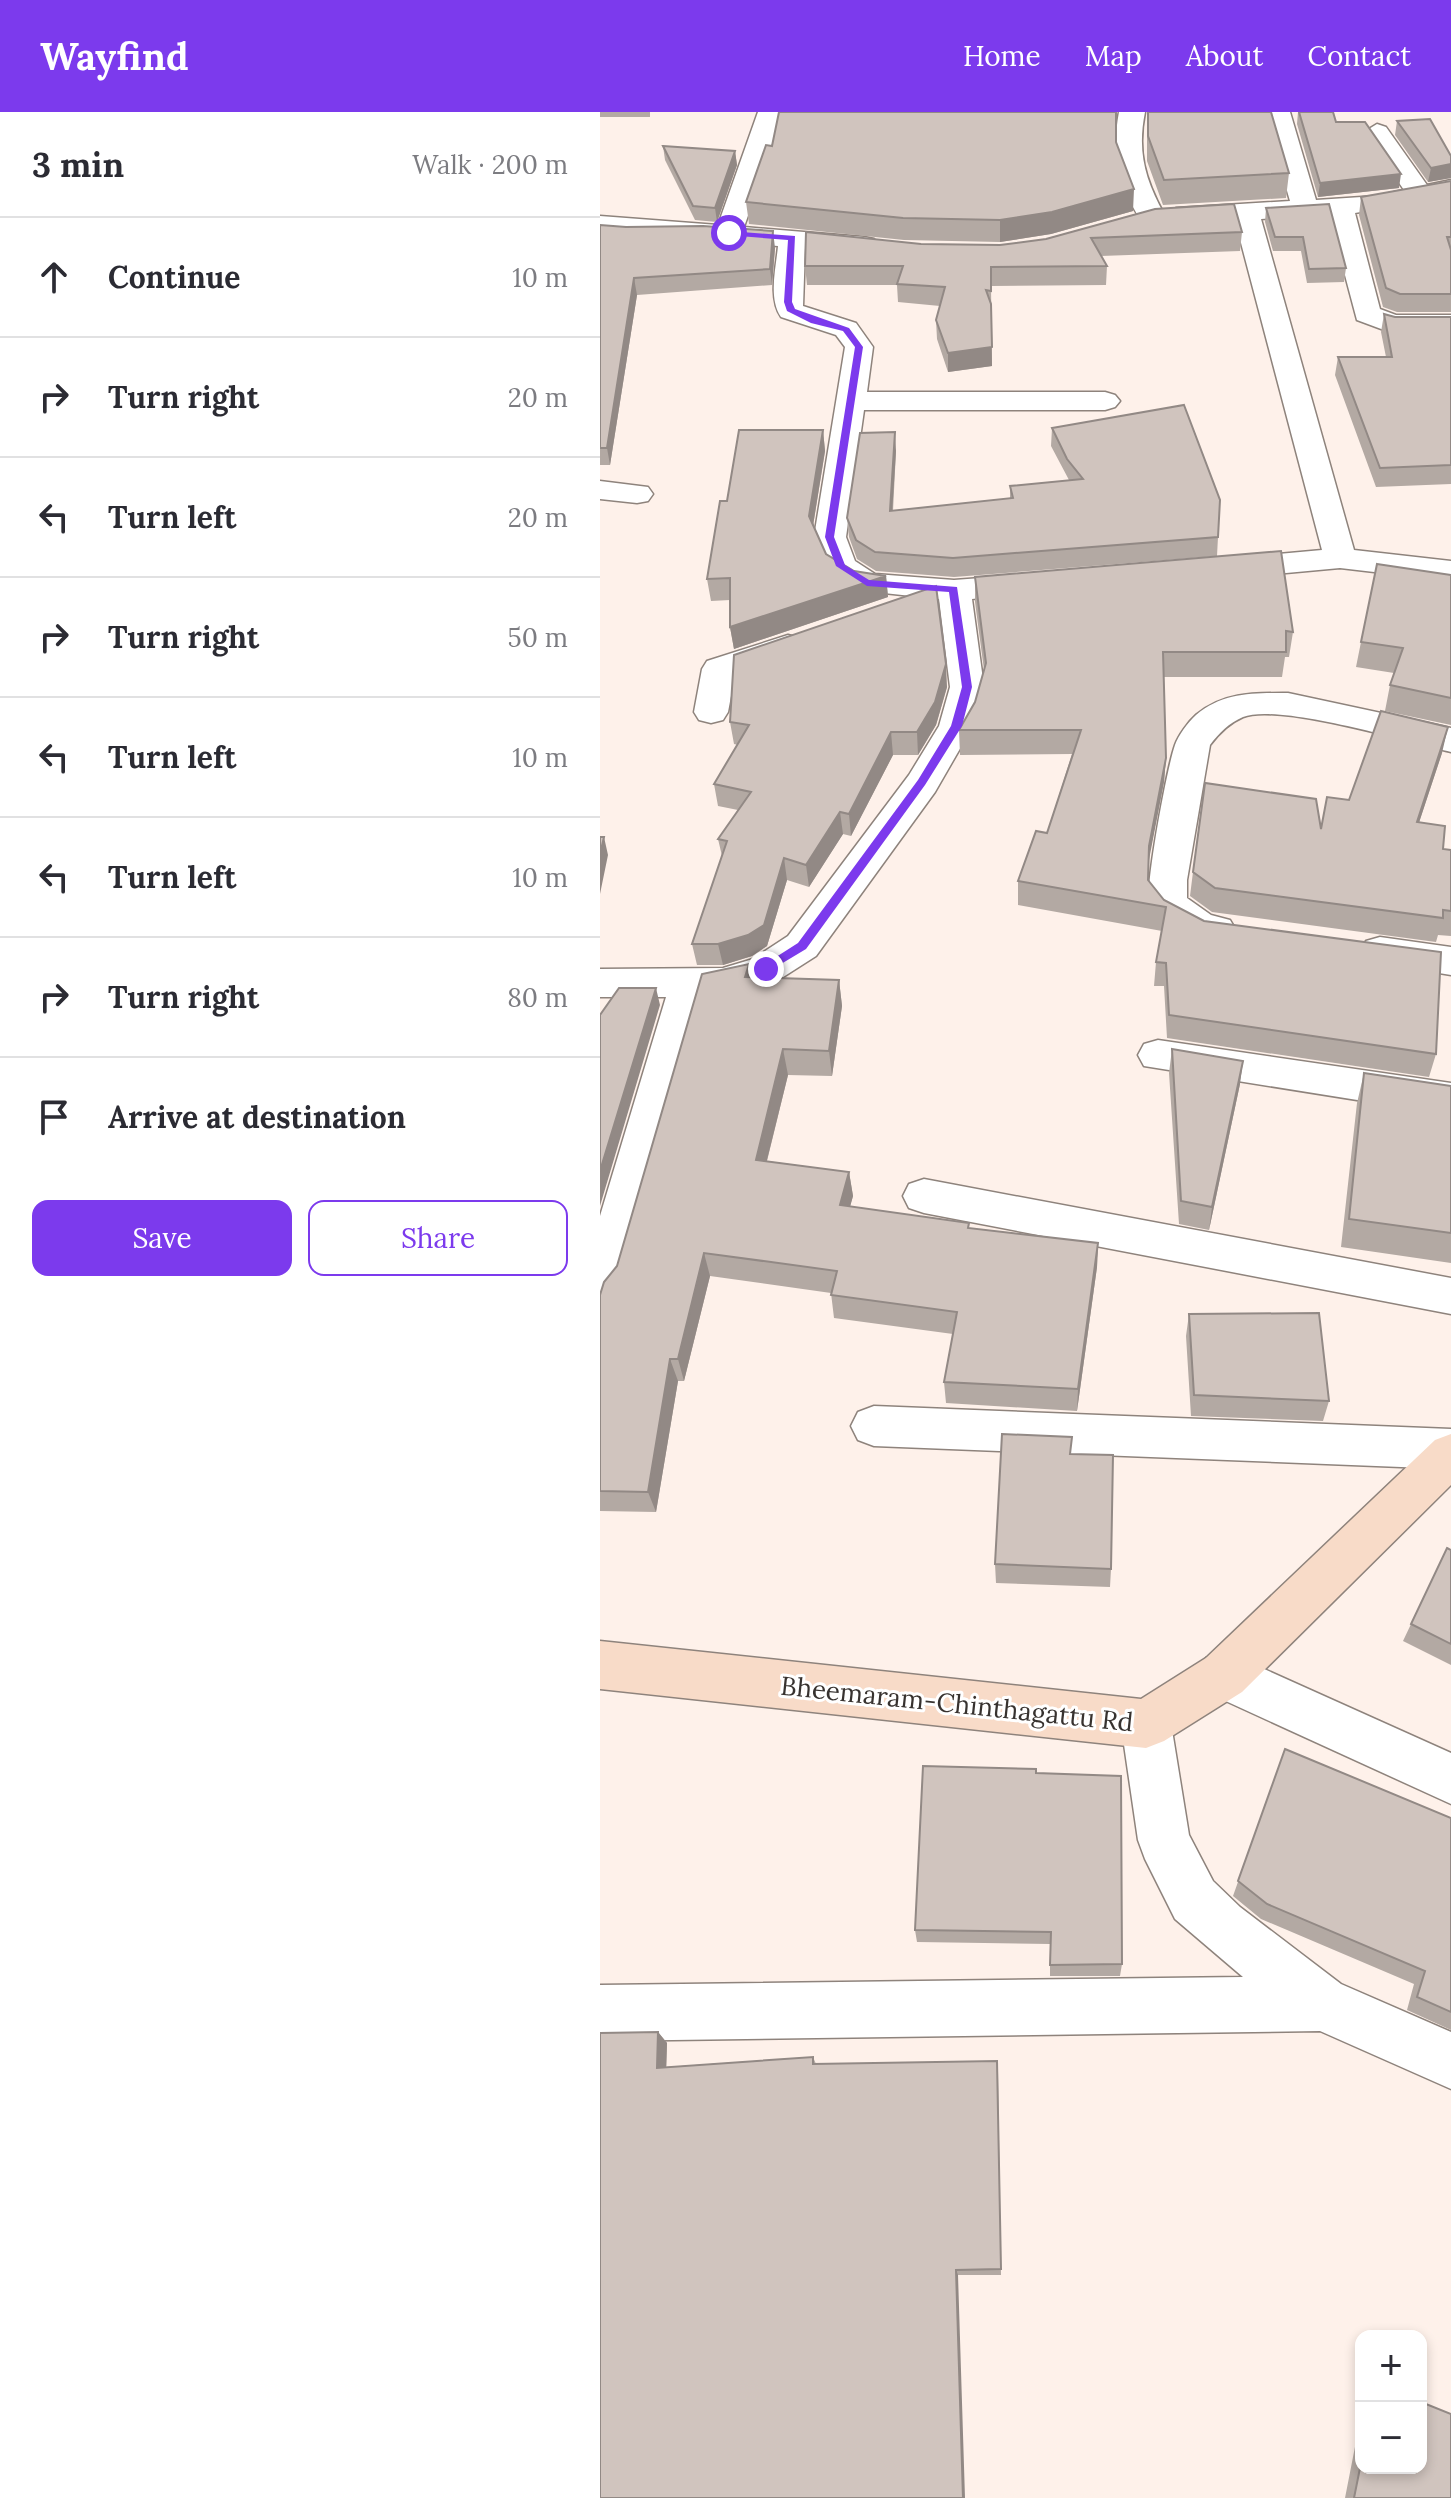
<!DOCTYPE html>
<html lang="en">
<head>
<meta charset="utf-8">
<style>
  body { margin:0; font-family:Lora,serif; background:#f7f7f7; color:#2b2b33 }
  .controls { position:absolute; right:24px; bottom:24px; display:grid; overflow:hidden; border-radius:16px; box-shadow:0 4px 12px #0003 }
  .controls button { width:72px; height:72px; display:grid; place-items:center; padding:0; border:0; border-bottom:2px solid #e1e1e2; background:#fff; color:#2b2b33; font:40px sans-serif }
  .stop { position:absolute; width:24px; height:24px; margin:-18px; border:6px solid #7c3aed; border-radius:50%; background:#fff }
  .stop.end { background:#7c3aed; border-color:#fff; box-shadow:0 2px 8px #0008 }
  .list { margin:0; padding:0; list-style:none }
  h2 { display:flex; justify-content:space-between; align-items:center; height:104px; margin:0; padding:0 32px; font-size:34px }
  h2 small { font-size:26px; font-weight:400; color:#7c7c81 }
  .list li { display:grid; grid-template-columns:52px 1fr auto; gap:24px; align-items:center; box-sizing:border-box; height:120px; padding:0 32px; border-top:2px solid #e1e1e2 }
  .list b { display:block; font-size:30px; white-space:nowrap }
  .list em { font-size:26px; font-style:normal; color:#7c7c81 }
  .actions { display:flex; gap:16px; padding:24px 32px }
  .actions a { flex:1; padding:18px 0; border:2px solid #7c3aed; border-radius:16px; text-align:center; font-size:28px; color:#7c3aed }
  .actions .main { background:#7c3aed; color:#fff }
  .icon { flex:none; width:44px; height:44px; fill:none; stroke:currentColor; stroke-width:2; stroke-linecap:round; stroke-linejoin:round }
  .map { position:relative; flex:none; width:851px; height:2386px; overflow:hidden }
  header { display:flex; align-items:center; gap:48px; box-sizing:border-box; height:112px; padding:0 40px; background:#7c3aed; color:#fff }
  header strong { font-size:38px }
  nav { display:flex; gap:44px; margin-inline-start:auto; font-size:28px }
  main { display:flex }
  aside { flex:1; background:#fff }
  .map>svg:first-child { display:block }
</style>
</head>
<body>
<header>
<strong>Wayfind</strong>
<nav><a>Home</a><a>Map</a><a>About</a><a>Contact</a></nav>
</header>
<main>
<aside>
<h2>3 min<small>Walk · 200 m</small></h2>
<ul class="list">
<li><svg class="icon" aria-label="ahead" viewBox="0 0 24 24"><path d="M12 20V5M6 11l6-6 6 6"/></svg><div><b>Continue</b></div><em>10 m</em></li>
<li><svg class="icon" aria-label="right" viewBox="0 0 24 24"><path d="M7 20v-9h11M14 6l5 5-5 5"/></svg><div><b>Turn right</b></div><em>20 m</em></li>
<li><svg class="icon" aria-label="left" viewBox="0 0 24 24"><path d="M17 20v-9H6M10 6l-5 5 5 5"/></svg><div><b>Turn left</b></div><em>20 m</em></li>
<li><svg class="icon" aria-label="right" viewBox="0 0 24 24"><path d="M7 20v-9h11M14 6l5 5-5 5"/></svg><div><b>Turn right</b></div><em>50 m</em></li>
<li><svg class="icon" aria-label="left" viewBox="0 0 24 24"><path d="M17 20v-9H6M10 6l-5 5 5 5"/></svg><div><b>Turn left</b></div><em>10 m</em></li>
<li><svg class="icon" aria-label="left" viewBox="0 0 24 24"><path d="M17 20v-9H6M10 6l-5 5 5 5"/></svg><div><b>Turn left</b></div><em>10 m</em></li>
<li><svg class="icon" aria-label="right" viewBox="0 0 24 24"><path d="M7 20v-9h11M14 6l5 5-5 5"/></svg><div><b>Turn right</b></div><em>80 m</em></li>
<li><svg class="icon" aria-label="arrive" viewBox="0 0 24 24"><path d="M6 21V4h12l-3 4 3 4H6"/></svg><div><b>Arrive at destination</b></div></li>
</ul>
<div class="actions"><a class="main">Save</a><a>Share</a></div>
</aside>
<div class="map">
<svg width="851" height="2386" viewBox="0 0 851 2386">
  <rect width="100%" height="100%" fill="#fef1ea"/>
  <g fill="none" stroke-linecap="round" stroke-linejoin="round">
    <defs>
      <path id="street" d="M 158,0 L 184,0 L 144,115 L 264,125 L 274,127 L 278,133 L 274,139 L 205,136 L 203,194 L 256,211 L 273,235 L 267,280 L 505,280 L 515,283 L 520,289 L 515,295 L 505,298 L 264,298 L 246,425 L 255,449 L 275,462 L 354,468 L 435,462 L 447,465 L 451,472 L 447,479 L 372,487 L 384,575 L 373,614 L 335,680 L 216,844 L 180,867 L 123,884 L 105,885 L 22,1176 L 15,1189 L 0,1194 L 0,1104 L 66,885 L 0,885 L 0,857 L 123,856 L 153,847 L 188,824 L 309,663 L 339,614 L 350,575 L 339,487 L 256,478 L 230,461 L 214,425 L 245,235 L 236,223 L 181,205 C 168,186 176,156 178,134 L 0,120 L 0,104 L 118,113 Z
        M 519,0 L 545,0 C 537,40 545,67 564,102 L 576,96 L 690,89 L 664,0 L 690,0 L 716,88 L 777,84 L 804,78 L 764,20 L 777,12 L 786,15 L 827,73 L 851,68 L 851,84 L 755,101 L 780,197 L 796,203 L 851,203 L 851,221 L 792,221 L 757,208 L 729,103 L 661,107 L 754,438 L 851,449 L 851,469 L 740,456 L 623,467 L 612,464 L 607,457 L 612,450 L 623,447 L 722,438 L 635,108 L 576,112 L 564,106 L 552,113 L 543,111 C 518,75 511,42 519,0 Z
        M 0,369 L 48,375 L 53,382 L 48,389 L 37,391 L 0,387 Z
        M 188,523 L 200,526 L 205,534 L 200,542 L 135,563 L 128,600 L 123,608 L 111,611 L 99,608 L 94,600 L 102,557 L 107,549 Z
        M 688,581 L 851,616 L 851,640 C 809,630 678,591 643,605 C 629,611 619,621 610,633 L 587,768 L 587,786 L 611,803 L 630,808 L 636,818 L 630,828 C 607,835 554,817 549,790 C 546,769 567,656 575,633 C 578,624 588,610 596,603 C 623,580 654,581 688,581 Z
        M 780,825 L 851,835 L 851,863 L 766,849 L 761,839 L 766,829 Z
        M 558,928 L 851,971 L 851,1003 L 544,954 L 538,943 L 544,932 Z
        M 324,1067 L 851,1166 L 851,1202 L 324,1101 L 309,1096 L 303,1084 L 309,1072 Z
        M 274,1294 L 851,1317 L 851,1357 L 274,1334 L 258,1328 L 251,1314 L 258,1300 Z
        M 624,1539 L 851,1641 L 851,1692 L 606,1580 L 599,1563 L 606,1546 Z
        M 546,1588 L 564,1595 L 571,1612 L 589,1723 L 613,1769 L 640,1795 L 741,1872 L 851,1920 L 851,1977 L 720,1919 L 0,1929 L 0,1873 L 643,1865 L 575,1807 L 545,1747 L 538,1728 L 521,1612 L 528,1595 Z"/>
      <path id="secondary" d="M 851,1322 L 851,1373 L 642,1580 L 564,1629 L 546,1636 L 0,1577 L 0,1529 L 541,1587 L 606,1546 L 835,1328 Z"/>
    </defs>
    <use href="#street" stroke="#8e837c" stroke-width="3"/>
    <use href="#secondary" stroke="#8e837c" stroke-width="3"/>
    <use href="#street" fill="#fff" fill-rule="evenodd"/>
    <use href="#secondary" fill="#f8dbc8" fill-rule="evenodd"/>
  </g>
  <path fill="#b3a9a3" d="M 0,0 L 50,0 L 50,5 L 0,5 Z
    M 547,0 L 671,0 L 689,61 L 686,86 L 563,93 L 547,49 Z
    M 698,0 L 736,10 L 799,76 L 718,85 L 697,12 Z
    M 797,9 L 851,44 L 851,66 L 828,70 L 795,23 Z
    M 516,30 L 533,99 L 451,122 L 400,130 L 304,128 L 149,112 L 146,90 Z
    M 63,34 L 135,39 L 137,53 L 117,110 L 95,108 L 65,48 Z
    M 851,69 L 851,200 L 797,200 L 783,195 L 759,103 L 761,85 Z
    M 666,96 L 746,156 L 744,170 L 707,171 L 701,139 L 673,139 L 665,110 Z
    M 0,113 L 175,136 L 172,173 L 37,183 L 10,353 L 0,353 Z
    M 642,120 L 640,139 L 501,144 L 507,154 L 506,173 L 391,174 L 392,254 L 348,260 L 337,227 L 336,208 L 340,194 L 298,190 L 297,173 L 207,173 L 205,154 L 321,132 L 400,133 L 446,127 Z
    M 784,202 L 795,205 L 851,205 L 851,372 L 776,375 L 735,263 L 738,245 L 786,245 L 781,220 Z
    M 452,316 L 618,425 L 617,444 L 354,465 L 276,459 L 257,447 L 249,425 L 247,406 L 296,339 L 293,399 L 410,386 L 410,374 L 469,368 L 451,334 Z
    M 223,318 L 225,339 L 213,414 L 226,442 L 254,459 L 286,464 L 288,485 L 134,537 L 130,515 L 130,488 L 111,489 L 107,467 L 127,389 Z
    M 851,463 L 851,613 L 785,599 L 790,573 L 794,561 L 756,555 L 761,530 Z
    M 375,465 L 693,520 L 689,545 L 685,545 L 682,565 L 564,565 L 566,646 L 564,670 L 548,749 L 548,768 L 564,788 L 836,942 L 829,965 L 567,926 L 564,874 L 554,874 L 556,850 L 562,819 L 418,793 L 418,769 L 447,721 L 472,642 L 360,643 L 359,618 L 375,590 L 384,558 L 375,490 Z
    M 347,575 L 336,613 L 318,643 L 293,643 L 251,724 L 243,722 L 209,775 L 187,768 L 167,834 L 152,844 L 123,853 L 97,853 L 92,832 L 122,744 L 118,727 L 138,698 L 118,694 L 114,672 L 138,633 L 134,632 L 130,610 Z
    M 842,641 L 819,710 L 843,737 L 851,738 L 851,824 L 838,823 L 836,830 L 612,800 L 590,784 L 593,760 L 721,717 L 749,688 Z
    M 151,866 L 239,868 L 242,894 L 232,964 L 188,963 L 167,1049 L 249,1060 L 253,1084 L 250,1094 L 370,1117 L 498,1131 L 497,1155 L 477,1299 L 346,1291 L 344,1270 L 353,1222 L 234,1206 L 231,1181 L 110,1164 L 84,1269 L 78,1269 L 56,1400 L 0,1399 L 0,1183 L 17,1154 Z
    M 572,937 L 640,972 L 609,1118 L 579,1112 L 569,961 Z
    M 764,961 L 851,974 L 851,1151 L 741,1135 L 757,991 Z
    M 589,1202 L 729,1289 L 723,1309 L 591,1304 L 586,1224 Z
    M 847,1436 L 851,1438 L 851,1553 L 803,1529 Z
    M 395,1452 L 511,1457 L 510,1475 L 396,1471 Z
    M 685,1637 L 851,1706 L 851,1918 L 807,1898 L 814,1872 L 661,1807 L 633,1784 Z
    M 436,1661 L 522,1852 L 520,1864 L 450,1864 L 450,1832 L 317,1830 L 315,1818 Z
    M 58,1920 L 67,1931 L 66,1955 L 213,1945 L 216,1952 L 398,1959 L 401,2163 L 358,2163 L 0,2386 Z
    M 761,2304 L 761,2356 L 851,2386 L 745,2386 Z"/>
  <path fill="#928985" d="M 135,39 L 137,53 L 117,110 L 115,96 Z
    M 851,52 L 851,66 L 828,70 L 831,56 Z
    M 801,62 L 799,76 L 718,85 L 720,71 Z
    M 534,77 L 533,99 L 451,122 L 400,130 L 400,108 Z
    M 173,119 L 175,136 L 172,173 L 170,157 Z
    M 34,166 L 37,183 L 10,353 L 7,336 Z
    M 391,192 L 392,254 L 348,260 L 348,241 Z
    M 223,318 L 225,339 L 211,426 L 209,404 Z
    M 295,320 L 296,339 L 291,418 L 290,399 Z
    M 286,464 L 288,485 L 134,537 L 130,515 Z
    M 346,552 L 347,575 L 336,613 L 318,643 L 317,620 Z
    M 848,615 L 842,641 L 811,735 L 817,710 Z
    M 291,620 L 293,643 L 251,724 L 249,702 Z
    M 566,646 L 564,670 L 547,758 L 549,734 Z
    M 240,700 L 243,722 L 209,775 L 206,753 Z
    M 4,725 L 8,743 L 0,782 L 0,742 Z
    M 184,746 L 187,768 L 167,834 L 152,844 L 123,853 L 118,832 Z
    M 149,852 L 154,878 L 145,865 Z
    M 239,868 L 242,894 L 232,964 L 229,939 Z
    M 56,876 L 60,893 L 0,1094 L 0,1059 Z
    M 183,937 L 188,963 L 161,1072 L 156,1048 Z
    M 643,949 L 640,972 L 609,1118 L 612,1095 Z
    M 249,1060 L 253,1084 L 244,1117 L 240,1093 Z
    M 498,1131 L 497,1155 L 477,1299 L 478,1277 Z
    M 104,1141 L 110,1164 L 84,1269 L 78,1247 Z
    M 70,1247 L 78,1269 L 56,1400 L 48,1380 Z
    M 58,1920 L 67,1931 L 66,1966 L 57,1956 Z
    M 356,2158 L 358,2163 L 365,2386 L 363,2386 Z"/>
  <path fill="#d0c4be" stroke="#928985" stroke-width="2" d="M 179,0 L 516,0 L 516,30 L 534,77 L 452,100 L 400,108 L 303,106 L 146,90 L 166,33 L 172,34 Z
    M 548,0 L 671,0 L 689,61 L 564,68 L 548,24 Z
    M 699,0 L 733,0 L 736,10 L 765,10 L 801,62 L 720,71 Z
    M 830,7 L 851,44 L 851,52 L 831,56 L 797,9 Z
    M 63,34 L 135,39 L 115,96 L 93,94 Z
    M 851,69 L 851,125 L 847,125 L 851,138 L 851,182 L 800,182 L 786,176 L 761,85 Z
    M 634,92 L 642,120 L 491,126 L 507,154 L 391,155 L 391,179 L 386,178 L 391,192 L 392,235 L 348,241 L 336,208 L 345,175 L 297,172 L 303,154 L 205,154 L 206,120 L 321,132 L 400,133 L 446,127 L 555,97 Z
    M 729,92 L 746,156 L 709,157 L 703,125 L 675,125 L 666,96 Z
    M 0,113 L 26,115 L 103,114 L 173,119 L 170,157 L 34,166 L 7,336 L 0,336 Z
    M 784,202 L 795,205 L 851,205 L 851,353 L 780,356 L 738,245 L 792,245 Z
    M 584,293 L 620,388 L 618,425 L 353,446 L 275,440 L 256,428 L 247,406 L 260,321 L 295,320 L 290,399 L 413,386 L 410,374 L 483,367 L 467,347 L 452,316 Z
    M 139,318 L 223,318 L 209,404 L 226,442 L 254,459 L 286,464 L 130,515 L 130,466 L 107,467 L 120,389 L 127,389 Z
    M 681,439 L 693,520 L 686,519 L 686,540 L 563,540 L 566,646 L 549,734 L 548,768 L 564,788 L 604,809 L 841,840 L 836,942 L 569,903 L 566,851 L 556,850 L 566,795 L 418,769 L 436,719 L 447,721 L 481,618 L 359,618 L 375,590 L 386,551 L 375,465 Z
    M 777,452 L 851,463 L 851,586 L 790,573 L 803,536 L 761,530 Z
    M 336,474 L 346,552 L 335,590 L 317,620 L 291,620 L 249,702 L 240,700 L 206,753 L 184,746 L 164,813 L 148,823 L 118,832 L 92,832 L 127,729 L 118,727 L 151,680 L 114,672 L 149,613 L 130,610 L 134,543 Z
    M 781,599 L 848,615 L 817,710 L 845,714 L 843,737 L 851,738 L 851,799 L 843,798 L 843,806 L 615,776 L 593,760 L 605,671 L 716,687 L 721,717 L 727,685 L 749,688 Z
    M 0,725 L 4,725 L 0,742 Z
    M 149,852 L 145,865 L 239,868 L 229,939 L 183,937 L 156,1048 L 249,1060 L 240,1093 L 369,1111 L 368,1116 L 498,1131 L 478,1277 L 344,1270 L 357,1200 L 231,1183 L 237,1159 L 104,1141 L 78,1247 L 70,1247 L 48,1380 L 0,1379 L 0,1183 L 4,1170 L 17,1154 L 102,862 Z
    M 19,876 L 56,876 L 0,1059 L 0,903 Z
    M 572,937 L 643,949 L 612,1095 L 581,1089 Z
    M 764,961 L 851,974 L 851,1121 L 749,1107 Z
    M 719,1201 L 729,1289 L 594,1283 L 589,1202 Z
    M 402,1322 L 472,1325 L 470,1342 L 513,1343 L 511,1457 L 395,1452 Z
    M 847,1436 L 851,1438 L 851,1532 L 811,1512 Z
    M 685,1637 L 851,1706 L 851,1900 L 817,1885 L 825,1859 L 667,1792 L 638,1769 Z
    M 323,1654 L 436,1657 L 436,1661 L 521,1664 L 522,1852 L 450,1853 L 451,1820 L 315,1818 Z
    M 58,1920 L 57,1956 L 213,1945 L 213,1952 L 397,1949 L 401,2157 L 356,2158 L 363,2386 L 0,2386 L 0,1921 Z
    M 821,2290 L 851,2302 L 851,2386 L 754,2386 L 761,2351 L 761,2356 L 821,2356 Z"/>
  <path fill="#7c3aed" d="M 129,119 L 195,124 L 192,190 L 195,197 L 249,216 L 263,235 L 234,425 L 245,453 L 269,468 L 357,475 L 372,575 L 362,614 L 325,673 L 206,837 L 166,861 L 162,860 L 162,854 L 198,831 L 318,668 L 351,614 L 362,575 L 349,480 L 267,474 L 236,454 L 225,425 L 255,235 L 243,219 L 211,211 L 187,199 L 184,190 L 188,128 L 126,123 Z"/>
  <g text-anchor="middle" stroke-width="6" stroke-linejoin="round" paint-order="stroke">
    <g font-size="26" fill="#37322f" stroke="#fff">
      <text transform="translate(357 1592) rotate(6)" y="9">Bheemaram-Chinthagattu Rd</text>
    </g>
  </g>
</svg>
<div class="controls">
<button>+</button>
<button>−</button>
</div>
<div class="stop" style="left:129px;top:121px"></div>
<div class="stop end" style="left:166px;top:857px"></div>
</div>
</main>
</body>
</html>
